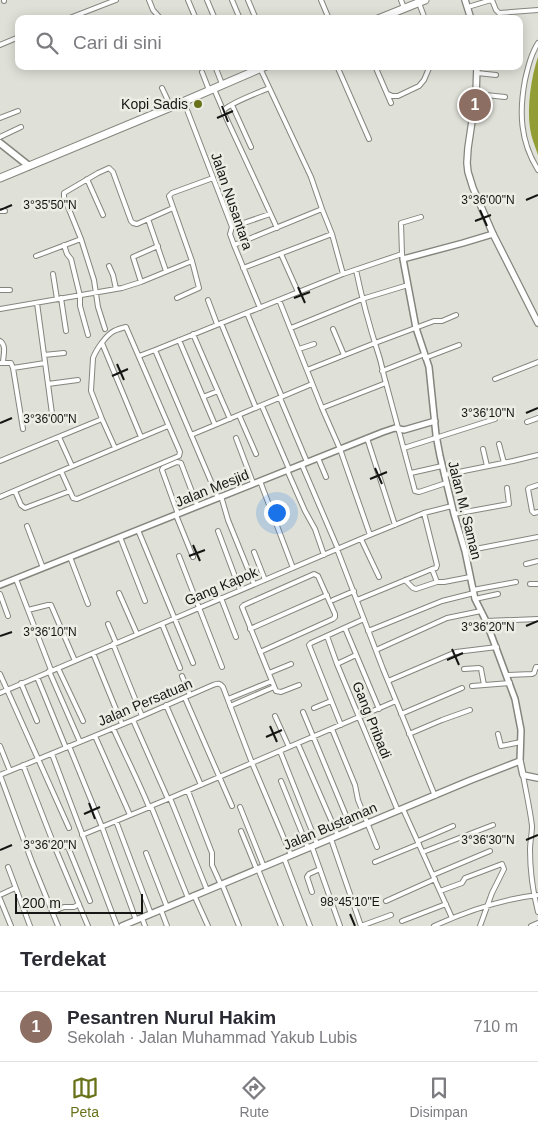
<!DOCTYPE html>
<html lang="id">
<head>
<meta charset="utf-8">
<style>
  body { margin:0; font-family:Arial,sans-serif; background:#f2f2f3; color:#2b2b33 }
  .scale { position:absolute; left:15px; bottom:12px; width:128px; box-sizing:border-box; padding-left:5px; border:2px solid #151613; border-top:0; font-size:14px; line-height:18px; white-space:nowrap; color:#151613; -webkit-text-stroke:4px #eceee5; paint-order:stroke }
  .you { position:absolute; left:276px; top:512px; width:18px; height:18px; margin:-12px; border:4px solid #fff; border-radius:50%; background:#1a73e8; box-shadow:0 0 0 8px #1a73e833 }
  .badge { display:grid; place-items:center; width:32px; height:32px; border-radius:50%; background:#69721b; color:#fff; font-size:16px; font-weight:700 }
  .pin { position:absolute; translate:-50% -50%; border:2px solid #fff; box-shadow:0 1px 5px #0006 }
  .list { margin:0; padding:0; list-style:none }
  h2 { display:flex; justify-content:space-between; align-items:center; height:65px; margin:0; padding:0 20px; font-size:21px }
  h2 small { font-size:16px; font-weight:400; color:#7c7c81 }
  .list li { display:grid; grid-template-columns:32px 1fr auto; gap:15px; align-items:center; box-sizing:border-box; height:70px; padding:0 20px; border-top:1px solid #e1e1e2 }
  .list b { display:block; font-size:19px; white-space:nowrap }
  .list p { margin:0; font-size:16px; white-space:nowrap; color:#7c7c81 }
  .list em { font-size:16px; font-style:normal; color:#7c7c81 }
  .icon { flex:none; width:28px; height:28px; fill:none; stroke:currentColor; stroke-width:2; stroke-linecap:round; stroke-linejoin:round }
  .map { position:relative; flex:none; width:538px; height:926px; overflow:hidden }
  .search { position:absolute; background:#fff; box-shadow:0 2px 12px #0003; left:15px; right:15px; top:15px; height:55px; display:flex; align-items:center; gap:12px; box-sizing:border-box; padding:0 18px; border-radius:10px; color:#7c7c81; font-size:19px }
  .sheet { height:135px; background:#fff }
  nav { display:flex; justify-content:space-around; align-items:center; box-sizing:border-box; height:70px; border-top:1px solid #e1e1e2; background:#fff; font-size:14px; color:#7c7c81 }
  nav a { display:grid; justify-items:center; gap:2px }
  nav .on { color:#69721b }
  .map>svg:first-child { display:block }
</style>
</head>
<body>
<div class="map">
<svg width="538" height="926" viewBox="0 0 538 926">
  <rect width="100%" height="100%" fill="#dfe1d8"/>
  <path fill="#929e35" d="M 538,57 L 538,155 C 535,146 531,137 530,128 C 527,107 531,77 538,57 Z"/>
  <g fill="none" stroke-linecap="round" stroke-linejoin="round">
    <defs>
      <path id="minor" d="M 4,0 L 4,1
        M 149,0 L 153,10 L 161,19
        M 188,0 L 196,19
        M 207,0 L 215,19
        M 232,0 L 240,19
        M 248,0 L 256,19
        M 321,0 L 329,19
        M 401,0 L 404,8
        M 492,0 L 496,10 L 499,13 L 538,10
        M 419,3 L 425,19
        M 468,7 L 491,0
        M 67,19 L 116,0
        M 538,43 C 531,54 528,67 525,80 C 519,112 520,141 538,170
        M 0,45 L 19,37
        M 215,66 L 222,84
        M 337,66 L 369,139
        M 375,66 L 391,103
        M 260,68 L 311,177 L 322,209 L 332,234 L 343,274
        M 202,72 L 209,90
        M 477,73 L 496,75
        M 162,88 L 171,107
        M 269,88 C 258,93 229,103 223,111 L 261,193 L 277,228
        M 214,89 L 223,110
        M 388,94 L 392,96 L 398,96 L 419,86 L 424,80 L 430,66
        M 476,94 L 505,97
        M 184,102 L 232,227 L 230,234 L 234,245 L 260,308
        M 232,105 L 251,147
        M 0,118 L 18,111
        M 0,137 L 21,127
        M 87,179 L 103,215
        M 0,211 L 5,211
        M 148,219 L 166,271
        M 232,227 L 270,214
        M 64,245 L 67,254 L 71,259 L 80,296 L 80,306 L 88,335
        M 234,245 L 322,209
        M 281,254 L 298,292
        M 402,254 L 401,223 L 421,217
        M 36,256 L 81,239
        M 109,266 L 113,275 L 116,289
        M 243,268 L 332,234
        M 356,270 C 362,299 370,328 379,356 C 382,365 383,374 386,383 L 415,491 L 419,492 L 446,483
        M 53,274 L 57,299
        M 141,282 L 133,257 L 158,246
        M 0,290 L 10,290
        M 61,298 L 66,331
        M 177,298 L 199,288 L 192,261
        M 208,300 L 217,324
        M 279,300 L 322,408 L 340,449 L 370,535
        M 37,303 L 53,421
        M 0,309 L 122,288 L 141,282 L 192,261 L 169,196 L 172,193 L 213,178
        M 247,313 L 282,397
        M 221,323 L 256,408
        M 291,328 L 362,299 L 408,285
        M 105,329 L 98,307 L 94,280 L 81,239 L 64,197 L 64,193 L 98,173 L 109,168 L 113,172 L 131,221 L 133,223 L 137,224 L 173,208
        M 333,329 L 344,355
        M 193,334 L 230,419
        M 179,340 L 215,425 L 312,384
        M 0,341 C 7,346 3,355 3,363
        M 102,343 L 141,437
        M 299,349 L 314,344
        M 44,355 L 64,353
        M 139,356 L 155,350
        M 425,358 L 459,345
        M 0,363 L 11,363 L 13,368 L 23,429
        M 13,368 L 45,363
        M 307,370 L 375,343 L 434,321 L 442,321 L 456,315
        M 382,371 L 425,354
        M 495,379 L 538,362
        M 48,384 L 78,380
        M 203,397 L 218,391
        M 280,398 L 307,462
        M 262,406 L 289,469
        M 322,408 L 386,383
        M 239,415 L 256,454
        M 527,422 L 538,418
        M 191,435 L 215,425
        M 59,437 L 72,466
        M 236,438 L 253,483
        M 367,438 L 395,525
        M 499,444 L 504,463
        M 404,448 L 495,419
        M 483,449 L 487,466
        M 318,458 L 326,477
        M 0,461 L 102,419
        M 302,465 L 338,549
        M 287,470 L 305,511 L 315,529 L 324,555
        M 61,471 L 168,426
        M 411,473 L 442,466
        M 444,475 L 513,461 L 538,455
        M 260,481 L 293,568
        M 538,485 L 529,488 L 528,489 L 532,511 L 534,513 L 538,512
        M 15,491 L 21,505 L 25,508 L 70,491
        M 221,496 L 228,520 L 254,584
        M 0,497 L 61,471 L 73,498 L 77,499 L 179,456 L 180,452 L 126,327 C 122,328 118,329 114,331 C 106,335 96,350 93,358 L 91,391 L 102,419 L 115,448
        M 218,498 L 155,350 L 343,274 L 402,254 L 403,259
        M 424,513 L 437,565 L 436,568 L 432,569
        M 178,514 L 162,470 L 163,468 L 177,462 L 181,463 L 197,505
        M 454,514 L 509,504 L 507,488
        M 176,515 L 193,557
        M 27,526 L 43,568
        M 138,530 L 193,663
        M 218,531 L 240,590
        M 120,537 L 145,601
        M 361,539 L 379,577
        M 337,549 L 383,669 L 435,796
        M 465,551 L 538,537
        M 254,552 L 265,580
        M 179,556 L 222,667
        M 70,557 L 88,604
        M 526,564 L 538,561
        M 16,579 L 51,670
        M 405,580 L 413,588 L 416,589 L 437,582 L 444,582 L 470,577
        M 530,584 L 538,584
        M 473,590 L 516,582
        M 119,593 L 137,634
        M 0,594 L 8,616
        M 221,598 L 236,637
        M 475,599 L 498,594
        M 333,600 L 354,591
        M 357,600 L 432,569 L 437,582
        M 28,610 L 48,605 L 51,605 L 75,661
        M 486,621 L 538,619
        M 108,624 L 116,643
        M 162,624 L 180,668
        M 345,628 L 379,709
        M 250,629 L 327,595
        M 368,631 L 442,601 L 474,593
        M 327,636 L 337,664 L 398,811
        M 113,644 L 142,716
        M 376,650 L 447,618 L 481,611
        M 260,652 L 333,619 L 335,617 L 335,614 L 318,576 L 314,574 L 244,605 L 242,607 L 276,691 L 281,692 L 299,685
        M 93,653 L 122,724
        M 337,664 L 356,655
        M 58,668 L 83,721
        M 464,669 L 479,668 L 481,669 L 484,685
        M 49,671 L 80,742
        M 269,673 L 291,664
        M 0,674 L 69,828
        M 507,675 L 532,674 L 534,673 L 536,667 L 538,667
        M 182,676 L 190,695
        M 37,677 L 66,748
        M 388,681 L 456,652 L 497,647
        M 21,683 L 37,721
        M 472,686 L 510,683
        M 0,693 L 370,535 L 424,513 L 452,506
        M 185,698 L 232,806
        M 228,699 L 272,681
        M 166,705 L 201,785
        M 230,706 L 274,687
        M 314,708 L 331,701
        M 303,712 L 352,830
        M 401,714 L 462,688
        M 275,716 L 289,747
        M 133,720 L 168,799 L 396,701
        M 341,725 L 309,645 L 311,643 L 364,619
        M 113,728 C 125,755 138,780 149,807
        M 332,729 L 355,785 L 358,800 L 377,847
        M 409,734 L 442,720 L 470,710
        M 498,734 L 501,746 L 521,742
        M 95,736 L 130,815
        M 298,744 L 338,836
        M 0,746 L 10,771
        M 69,746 L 102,827 L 136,920
        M 280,751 L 317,844
        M 52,754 L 117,926
        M 23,765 L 56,850 L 88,926
        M 0,775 L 133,720 L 213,685 C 218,683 220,683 223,687 L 252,763 L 291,855
        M 0,775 L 32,862 L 58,926
        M 523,775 C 526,792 530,809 532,826 C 532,834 530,842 530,850 C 530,871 533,892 538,912
        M 281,781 L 308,848
        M 188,791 L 212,853 L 212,865 L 221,885
        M 170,798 L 207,890
        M 168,799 L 151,806 L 188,898
        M 240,807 L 264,867
        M 403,809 L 452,918
        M 116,821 L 151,914
        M 241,831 L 257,870
        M 82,835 L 150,807
        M 331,839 L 361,926
        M 418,841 L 453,826
        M 312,847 L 340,926
        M 56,850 L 64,846 L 68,847 L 90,901
        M 423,852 L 493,825
        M 146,853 L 167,907
        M 284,858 L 310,926
        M 375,862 L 419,844
        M 8,867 L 30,926
        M 258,869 L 281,926
        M 433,875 L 490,851
        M 222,884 L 239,926
        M 440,891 L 462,883 L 465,878 L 502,864 L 504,869 L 492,893 L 480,926
        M 312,892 L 307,877 L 309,874 L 320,869
        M 0,895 L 15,888
        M 194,895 L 208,926
        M 0,899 L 11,926
        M 386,901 L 435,879
        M 161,910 L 167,926
        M 52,912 L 64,907 L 74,907 L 79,904
        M 142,918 L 145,926
        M 402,921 L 446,904
        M 361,926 L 391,915
        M 434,926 C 467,911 502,899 538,895
        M 531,926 L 538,923"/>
      <path id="tertiary" d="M 493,234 L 463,243 L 403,259 L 416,328 L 429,367 L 436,435 L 440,456 L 454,514 L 465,551 L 475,599 L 486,621 L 515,699 L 521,730 L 520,761
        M 0,585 L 383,432 L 395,428 L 404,430 L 435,421"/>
      <path id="secondary" d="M 465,0 L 471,19
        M 477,66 L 476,94 L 468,148 L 467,163 L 468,172 L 473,188 L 493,234 L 538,323
        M 122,926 L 471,780 L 520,761 L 523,775 L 538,778"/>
      <path id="primary" d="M 0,143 L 29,166"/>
      <path id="trunk" d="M 378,19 L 425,0
        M 0,178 L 171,107 L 266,66"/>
    </defs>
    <use href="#minor" stroke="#84867e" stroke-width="6"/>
    <use href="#tertiary" stroke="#84867e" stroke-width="8"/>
    <use href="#secondary" stroke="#84867e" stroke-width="8"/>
    <use href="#primary" stroke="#84867e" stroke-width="9"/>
    <use href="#trunk" stroke="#84867e" stroke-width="9"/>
    <use href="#minor" stroke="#fff" stroke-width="4"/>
    <use href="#tertiary" stroke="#fff" stroke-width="5"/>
    <use href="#secondary" stroke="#fff" stroke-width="5.5"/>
    <use href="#primary" stroke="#fff" stroke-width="6"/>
    <use href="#trunk" stroke="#fff" stroke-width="7"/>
  </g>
  <path fill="none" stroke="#151613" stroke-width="2" d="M 222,106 L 228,122M 217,118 L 233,111M 526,200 L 538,195M 0,210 L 12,205M 480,210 L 487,226M 475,221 L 491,215M 298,287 L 305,303M 294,298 L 310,292M 117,364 L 124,380M 112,376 L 128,369M 526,413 L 538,408M 0,423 L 12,418M 375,468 L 382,484M 370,479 L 387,472M 193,545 L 200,561M 189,556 L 205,550M 526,626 L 538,621M 0,636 L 12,632M 452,649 L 459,665M 447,660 L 463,653M 270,726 L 277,742M 266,737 L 282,730M 89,803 L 95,819M 84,814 L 100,807M 526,840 L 538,835M 0,850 L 12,845M 350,914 L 355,926"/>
  <circle fill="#69721b" stroke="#eceee5" stroke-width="2" cx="198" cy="104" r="5"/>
  <g text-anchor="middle" stroke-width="5" stroke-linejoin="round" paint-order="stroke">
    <g font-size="14" fill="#151613" stroke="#eceee5" text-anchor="end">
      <text x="188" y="109">Kopi Sadis</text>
    </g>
    <g font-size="14" fill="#151613" stroke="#eceee5">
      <text transform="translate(232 201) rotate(71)" y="5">Jalan Nusantara</text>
      <text transform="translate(212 488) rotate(-22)" y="5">Jalan Mesjid</text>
      <text transform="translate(465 510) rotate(76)" y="5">Jalan M. Saman</text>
      <text transform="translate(221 586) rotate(-23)" y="5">Gang Kapok</text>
      <text transform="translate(145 702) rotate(-23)" y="5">Jalan Persatuan</text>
      <text transform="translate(372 720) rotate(68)" y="5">Gang Pribadi</text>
      <text transform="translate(330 826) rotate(-23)" y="5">Jalan Bustaman</text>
    </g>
  </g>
  <g font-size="12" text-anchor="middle" fill="#151613" stroke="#eceee5" stroke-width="5" stroke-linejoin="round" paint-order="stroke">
    <text x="488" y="204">3°36'00"N</text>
    <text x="50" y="209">3°35'50"N</text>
    <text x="488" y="417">3°36'10"N</text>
    <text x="50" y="423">3°36'00"N</text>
    <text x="488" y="631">3°36'20"N</text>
    <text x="50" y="636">3°36'10"N</text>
    <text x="488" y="844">3°36'30"N</text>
    <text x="50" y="849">3°36'20"N</text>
    <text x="350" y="906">98°45'10"E</text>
  </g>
</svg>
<div class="scale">200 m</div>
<div class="you"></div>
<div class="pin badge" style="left:475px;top:105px;background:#8d6e63">1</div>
<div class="search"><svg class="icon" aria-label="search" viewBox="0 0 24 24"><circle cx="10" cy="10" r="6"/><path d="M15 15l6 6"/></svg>Cari di sini</div>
</div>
<section class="sheet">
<h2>Terdekat<small></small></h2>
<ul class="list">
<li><span class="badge" style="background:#8d6e63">1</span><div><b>Pesantren Nurul Hakim</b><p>Sekolah · Jalan Muhammad Yakub Lubis</p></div><em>710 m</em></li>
</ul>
</section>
<nav>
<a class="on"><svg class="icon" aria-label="map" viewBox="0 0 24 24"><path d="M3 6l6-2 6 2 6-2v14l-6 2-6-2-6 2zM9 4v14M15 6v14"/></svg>Peta</a>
<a><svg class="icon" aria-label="directions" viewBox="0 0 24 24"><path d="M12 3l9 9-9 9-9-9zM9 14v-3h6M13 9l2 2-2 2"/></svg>Rute</a>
<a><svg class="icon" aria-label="saved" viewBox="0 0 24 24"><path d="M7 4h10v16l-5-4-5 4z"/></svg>Disimpan</a>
</nav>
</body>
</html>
